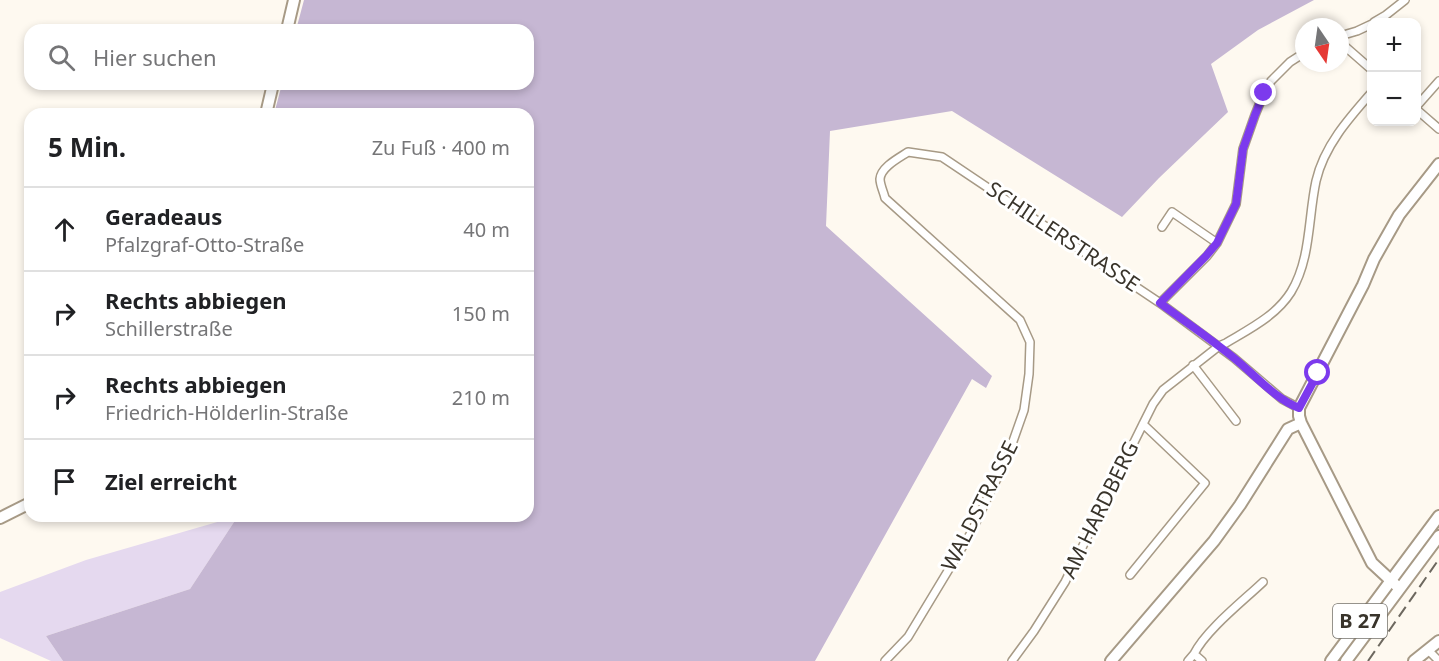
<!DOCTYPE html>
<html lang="de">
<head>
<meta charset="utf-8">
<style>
  body { margin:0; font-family:"Noto Sans",sans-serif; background:#f6f6f6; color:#202124 }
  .controls { position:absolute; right:18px; top:18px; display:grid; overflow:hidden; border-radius:12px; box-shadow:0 3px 9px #0003 }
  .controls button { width:54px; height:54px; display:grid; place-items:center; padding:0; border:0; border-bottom:2px solid #e0e0e0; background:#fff; color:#202124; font:30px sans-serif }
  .compass { position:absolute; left:1295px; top:18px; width:54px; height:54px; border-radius:50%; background:#fff; box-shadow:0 3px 9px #0003; rotate:167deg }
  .stop { position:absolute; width:18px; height:18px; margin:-14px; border:4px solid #7c3aed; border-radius:50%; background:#fff }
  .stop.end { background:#7c3aed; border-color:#fff; box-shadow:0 2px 6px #0008 }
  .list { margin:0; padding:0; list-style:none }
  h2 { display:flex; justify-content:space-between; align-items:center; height:78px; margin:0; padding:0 24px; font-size:26px }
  h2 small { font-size:20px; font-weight:400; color:#757577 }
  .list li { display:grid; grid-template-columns:39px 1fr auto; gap:18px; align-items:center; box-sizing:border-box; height:84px; padding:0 24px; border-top:2px solid #e0e0e0 }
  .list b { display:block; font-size:22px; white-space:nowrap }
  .list p { margin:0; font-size:20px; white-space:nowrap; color:#757577 }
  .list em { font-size:20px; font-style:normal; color:#757577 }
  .icon { flex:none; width:33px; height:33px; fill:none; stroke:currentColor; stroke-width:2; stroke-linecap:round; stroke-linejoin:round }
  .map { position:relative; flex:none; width:1439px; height:661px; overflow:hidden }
  .search { position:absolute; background:#fff; box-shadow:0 3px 9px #0003; left:24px; top:24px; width:510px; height:66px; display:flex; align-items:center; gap:15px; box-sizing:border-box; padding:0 21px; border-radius:18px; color:#757577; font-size:22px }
  .panel { position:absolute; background:#fff; box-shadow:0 3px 9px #0003; left:24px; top:108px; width:510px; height:414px; border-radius:18px }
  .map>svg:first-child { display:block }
</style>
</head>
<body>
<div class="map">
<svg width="1439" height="661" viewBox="0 0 1439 661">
  <rect width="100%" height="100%" fill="#fef9f0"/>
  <path fill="#e5d9ef" d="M 238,516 L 190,589 L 46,636 L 63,661 L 51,661 L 0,638 L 0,592 L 86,560 Z"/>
  <path fill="#c6b7d3" d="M 304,0 L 1314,0 L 1258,30 L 1211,64 L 1228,112 L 1159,178 L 1122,217 L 952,111 L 830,131 L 826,226 L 992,376 L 986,388 L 972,379 L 815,661 L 63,661 L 46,636 L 190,589 L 238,516 L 528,516 L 528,114 L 274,114 L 282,84 L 528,84 L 528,30 L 296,30 Z"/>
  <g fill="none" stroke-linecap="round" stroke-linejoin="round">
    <defs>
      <path id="street" d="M 1374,22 L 1386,15 L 1405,0
        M 1340,36 L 1357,31 L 1372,24
        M 1340,42 L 1372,70
        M 1416,107 L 1439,81
        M 1416,109 L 1439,129
        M 1162,227 L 1172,212 L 1217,243
        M 1160,303 L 1207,256 L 1217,243 L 1236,204 L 1243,149 L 1255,115 L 1264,93 L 1271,81 L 1290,62 L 1304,53
        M 1193,365 L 1236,421
        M 1130,575 L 1205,483 L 1143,424
        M 1428,650 L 1439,661
        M 1194,654 C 1206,630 1243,601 1263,582
        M 885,661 L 908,637 L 972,531 L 993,486 L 1005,464 L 1024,410 L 1029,374 L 1030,342 L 1020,320 L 885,198 C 884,193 880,185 880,179 C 881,167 899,158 908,152 L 942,157 L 1160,303 L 1234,358 L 1282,399 L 1299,408
        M 1012,661 L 1034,631 L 1065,582 L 1143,424 L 1153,404 L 1163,390 L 1219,346 L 1226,343 C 1249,329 1276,316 1291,292 C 1311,259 1308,218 1316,181 C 1324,146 1349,118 1372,92
        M 1188,661 L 1194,654 L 1202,661"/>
      <path id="secondary" d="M 287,30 L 294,0
        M 266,114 L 273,84
        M 0,518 L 30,503
        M 1399,588 L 1372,563 L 1301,423 L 1299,416 L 1299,408 L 1363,285 L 1374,259 L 1399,215 L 1439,164
        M 1111,661 L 1214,541 L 1240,505 L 1288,429 L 1301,423
        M 1414,661 L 1439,641"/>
      <path id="primary" d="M 1331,661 L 1439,516
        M 1346,661 L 1439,536"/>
    </defs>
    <use href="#street" stroke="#a79a86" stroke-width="10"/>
    <use href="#secondary" stroke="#a79a86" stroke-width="14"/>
    <use href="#primary" stroke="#a79a86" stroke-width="14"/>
    <use href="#street" stroke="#fff" stroke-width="7"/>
    <use href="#secondary" stroke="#fff" stroke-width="10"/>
    <use href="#primary" stroke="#fff" stroke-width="10"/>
    <path stroke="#6d685f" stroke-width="2" stroke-dasharray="12 6" stroke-linecap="butt" d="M 1368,661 L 1439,559"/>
  </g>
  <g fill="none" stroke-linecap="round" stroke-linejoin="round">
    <path stroke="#7c3aed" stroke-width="8" d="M 1264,93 L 1255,115 L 1243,149 L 1236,204 L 1217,243 L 1206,256 L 1160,303 C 1184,321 1210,338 1234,358 C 1255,375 1274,398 1299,408 L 1318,373"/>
  </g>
  <g text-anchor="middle" stroke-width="6" stroke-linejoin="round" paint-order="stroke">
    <rect fill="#fff" stroke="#74716b" stroke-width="1.5" x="1333" y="604" width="54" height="34" rx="4.5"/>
    <g font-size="20" font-weight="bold" fill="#39342b">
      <text x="1360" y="628">B 27</text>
    </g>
    <g font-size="21" fill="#39342b" stroke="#fff">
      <text transform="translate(1063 237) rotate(34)" y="7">SCHILLERSTRASSE</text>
      <text transform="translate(980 506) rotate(-63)" y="7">WALDSTRASSE</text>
      <text transform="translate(1100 510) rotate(-64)" y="7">AM HARDBERG</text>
    </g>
  </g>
</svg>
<div class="controls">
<button>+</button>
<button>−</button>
</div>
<svg class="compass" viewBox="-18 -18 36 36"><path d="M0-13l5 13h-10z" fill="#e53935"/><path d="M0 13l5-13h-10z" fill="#757577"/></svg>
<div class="stop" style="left:1318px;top:373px"></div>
<div class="stop end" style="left:1264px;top:93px"></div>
<div class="search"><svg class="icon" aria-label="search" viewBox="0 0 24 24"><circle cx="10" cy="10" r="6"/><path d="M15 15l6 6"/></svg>Hier suchen</div>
<section class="panel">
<h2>5 Min.<small>Zu Fuß · 400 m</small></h2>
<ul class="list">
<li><svg class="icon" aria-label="ahead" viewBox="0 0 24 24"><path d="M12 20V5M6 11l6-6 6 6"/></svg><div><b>Geradeaus</b><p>Pfalzgraf-Otto-Straße</p></div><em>40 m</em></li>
<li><svg class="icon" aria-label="right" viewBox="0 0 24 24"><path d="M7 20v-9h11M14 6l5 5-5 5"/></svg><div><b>Rechts abbiegen</b><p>Schillerstraße</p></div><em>150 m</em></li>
<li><svg class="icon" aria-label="right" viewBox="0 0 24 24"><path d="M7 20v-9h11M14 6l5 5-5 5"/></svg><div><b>Rechts abbiegen</b><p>Friedrich-Hölderlin-Straße</p></div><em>210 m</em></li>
<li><svg class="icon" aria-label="arrive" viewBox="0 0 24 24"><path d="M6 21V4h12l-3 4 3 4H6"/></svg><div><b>Ziel erreicht</b></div></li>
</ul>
</section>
</div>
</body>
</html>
